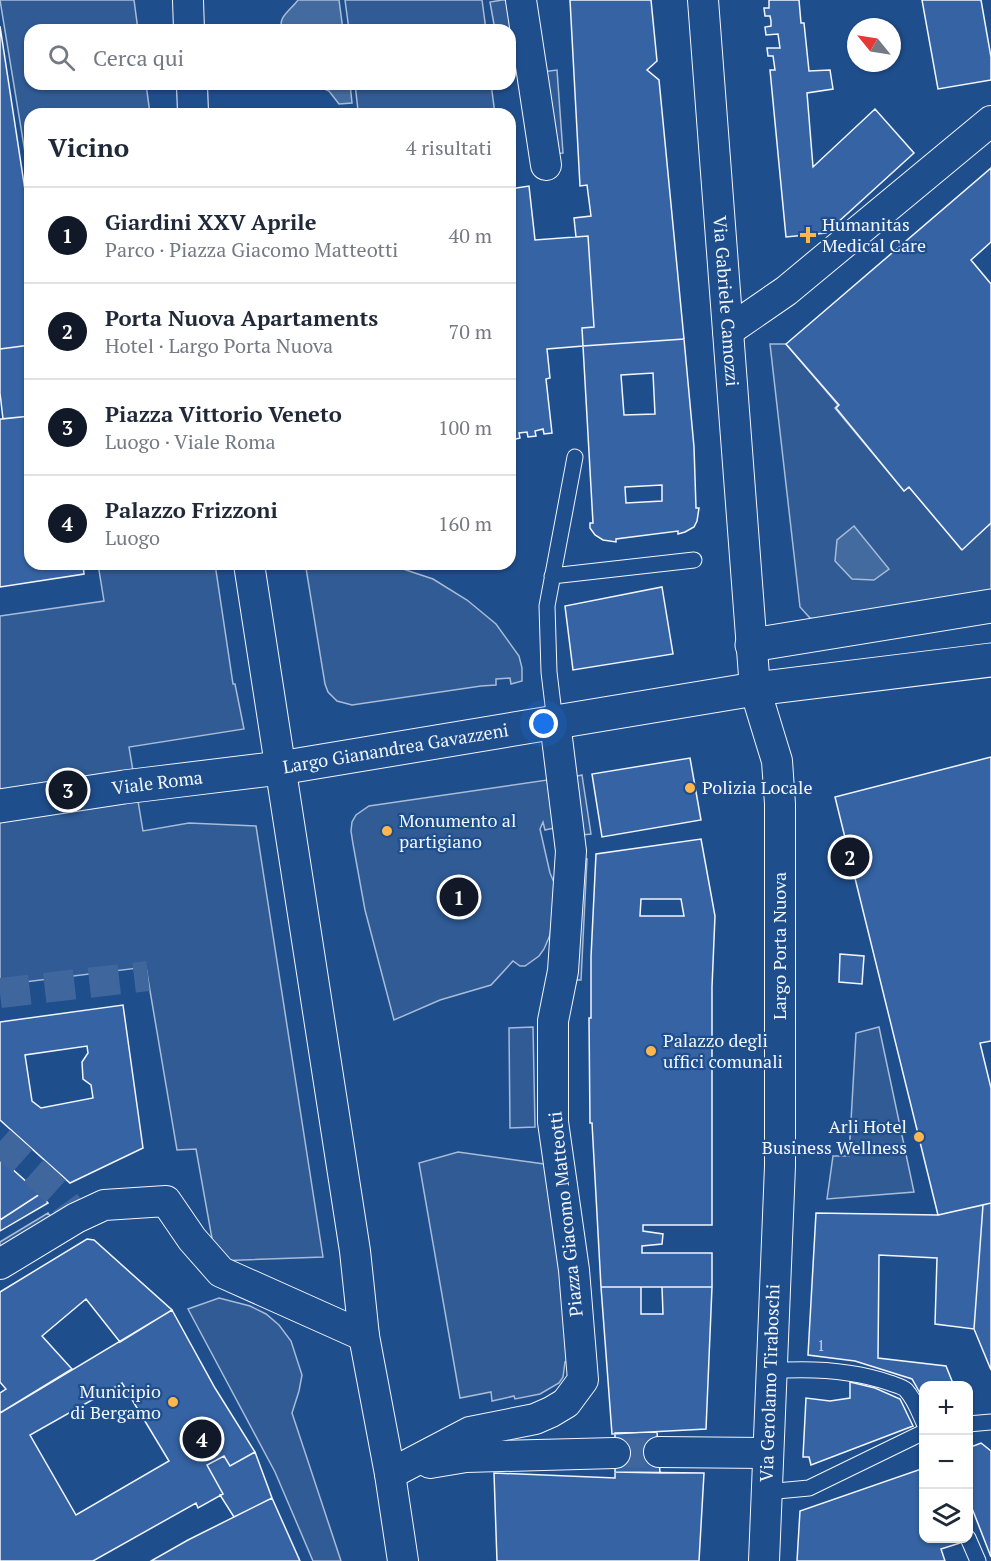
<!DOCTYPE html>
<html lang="it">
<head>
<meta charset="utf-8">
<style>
  body { margin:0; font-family:"PT Serif",serif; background:#f2f2f3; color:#1f2937 }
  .controls { position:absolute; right:18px; bottom:18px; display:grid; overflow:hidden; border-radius:12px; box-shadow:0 2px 4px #0004 }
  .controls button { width:54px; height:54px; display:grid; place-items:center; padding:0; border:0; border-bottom:2px solid #e0e1e3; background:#fff; color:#1f2937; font:30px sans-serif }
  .compass { position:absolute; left:847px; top:18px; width:54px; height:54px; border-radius:50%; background:#fff; box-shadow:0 2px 4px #0004; rotate:300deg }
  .you { position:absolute; left:544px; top:724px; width:21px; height:21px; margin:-15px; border:4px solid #fff; border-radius:50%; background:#1a73e8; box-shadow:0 0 0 9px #1a73e833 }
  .badge { display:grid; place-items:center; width:39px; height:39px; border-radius:50%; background:#111827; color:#fff; font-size:20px; font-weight:700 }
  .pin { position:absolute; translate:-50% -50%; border:3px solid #fff; box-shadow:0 2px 6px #0006 }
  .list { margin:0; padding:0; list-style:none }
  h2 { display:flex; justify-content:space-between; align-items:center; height:78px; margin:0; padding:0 24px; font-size:26px }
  h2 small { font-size:20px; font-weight:400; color:#747a83 }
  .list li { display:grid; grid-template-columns:39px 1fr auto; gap:18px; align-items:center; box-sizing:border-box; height:96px; padding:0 24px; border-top:2px solid #e0e1e3 }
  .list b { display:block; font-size:22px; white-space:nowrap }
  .list p { margin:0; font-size:20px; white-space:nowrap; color:#747a83 }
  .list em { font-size:20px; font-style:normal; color:#747a83 }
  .icon { flex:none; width:33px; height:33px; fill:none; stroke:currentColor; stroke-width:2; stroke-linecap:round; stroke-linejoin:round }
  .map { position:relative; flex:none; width:991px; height:1561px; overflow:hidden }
  .search { position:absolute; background:#fff; box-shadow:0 2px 4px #0004; left:24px; top:24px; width:492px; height:66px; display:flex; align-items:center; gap:15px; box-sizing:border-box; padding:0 21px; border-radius:18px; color:#747a83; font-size:22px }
  .panel { position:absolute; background:#fff; box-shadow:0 2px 4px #0004; left:24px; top:108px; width:492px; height:462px; border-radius:18px }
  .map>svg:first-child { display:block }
</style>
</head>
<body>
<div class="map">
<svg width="991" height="1561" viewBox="0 0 991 1561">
  <rect width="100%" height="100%" fill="#1f4e8c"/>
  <path fill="#305b95" stroke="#a8bbd7" stroke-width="1.5" d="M 0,0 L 134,0 L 138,30 L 30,30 L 30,84 L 146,84 L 150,114 L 30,114 L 30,183 Z
    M 345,0 L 482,0 L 486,30 L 349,30 Z
    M 502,0 L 514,0 L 525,64 L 510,67 L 510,30 L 495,30 L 490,2 Z
    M 557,70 L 563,153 L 549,154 L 542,72 Z
    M 355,84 L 491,84 L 495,114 L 324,114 L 358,110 Z
    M 770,344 L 786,344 L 838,405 L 835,408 L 904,491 L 909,487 L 961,549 L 991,523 L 991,596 L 824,622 L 810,618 L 800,607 Z
    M 98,564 L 215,564 L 233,684 L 235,684 L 244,729 L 129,747 L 143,831 L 189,823 L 256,826 L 323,1257 L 216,1261 L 196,1149 L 177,1150 L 146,967 L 0,985 L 0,616 L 104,601 Z
    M 307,564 L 381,564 L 397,567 L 433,579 L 467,600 L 496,624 L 519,656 L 522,668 L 522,681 L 511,684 L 510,678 L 496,679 L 496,685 L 481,686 L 352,705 L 337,701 L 328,692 L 325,684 L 306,568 Z
    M 582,775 L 591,834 L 582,835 L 573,777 Z
    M 547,780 L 554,828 L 545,830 L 543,822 L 540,829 L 550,873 L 556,887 L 550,935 L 544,949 L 539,956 L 525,966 L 520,966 L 513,961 L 491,985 L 440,1000 L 394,1020 L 365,910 L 353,844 L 351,831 L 352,822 L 356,815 L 369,806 Z
    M 578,858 L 587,859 L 581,980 L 572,980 Z
    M 533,1027 L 535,1127 L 510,1128 L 509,1028 Z
    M 879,1027 L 914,1192 L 827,1199 L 833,1156 L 849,1156 L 856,1033 Z
    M 458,1152 L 544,1164 L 556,1202 L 570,1362 L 565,1362 L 563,1377 L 559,1383 L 540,1394 L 515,1399 L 514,1396 L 492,1401 L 491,1392 L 460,1398 L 419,1163 Z
    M 48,1213 L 54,1221 L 0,1254 L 0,1242 Z
    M 219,1298 L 250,1306 L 266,1314 L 279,1325 L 291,1341 L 302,1375 L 299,1391 L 292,1413 L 341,1561 L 313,1561 L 275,1472 L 188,1309 Z"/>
  <path fill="#446ba0" stroke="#a8bbd7" stroke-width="1.5" d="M 298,0 L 339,0 L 343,30 L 282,30 C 277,17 291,10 298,0 Z
    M 313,84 L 350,84 L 352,103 L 339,104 L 329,91 Z
    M 854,526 L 889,569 L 874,580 L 852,579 L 835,561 L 837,540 Z"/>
  <path fill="#3563a3" stroke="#f2f6ff" stroke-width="1.5" fill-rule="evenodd" d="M 570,0 L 651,0 L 657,61 L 647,70 L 659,80 L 684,339 L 583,346 L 582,328 L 594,327 L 588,236 L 576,237 L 574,218 L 591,216 L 587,185 L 580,186 Z
    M 769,0 L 799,0 L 801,23 L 804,23 L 809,71 L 830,70 L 833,89 L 807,93 L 813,167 L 875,109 L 914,153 L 826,233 L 786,237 L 770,70 L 775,70 L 773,56 L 768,56 L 767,48 L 780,48 L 778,34 L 766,35 L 765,27 L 771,26 L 771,21 L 770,16 L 765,16 L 764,8 L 769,8 Z
    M 922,0 L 981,0 L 991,57 L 991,80 L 938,89 Z
    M 0,26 L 30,223 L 30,345 L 0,349 Z
    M 991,168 L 991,242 L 971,260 L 991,284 L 991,523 L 962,550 L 909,487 L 904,491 L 836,408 L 839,405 L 786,344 Z
    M 529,186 L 535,240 L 588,236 L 594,327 L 582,328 L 583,346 L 547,349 L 550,378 L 546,379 L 552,433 L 544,434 L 543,429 L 535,431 L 536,436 L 528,437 L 527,432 L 519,433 L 520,438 L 512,440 L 510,434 L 510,189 Z
    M 684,339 L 694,447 L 696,508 L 699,508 L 697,521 L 694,527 L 685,532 L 678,534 L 678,531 L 616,539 L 616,542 L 603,540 L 595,535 L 590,528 L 590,523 L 593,523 L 583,346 ZM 653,373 L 655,414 L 624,415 L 621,375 ZM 662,485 L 662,501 L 626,503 L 625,487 Z
    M 30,345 L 30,416 L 3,419 L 0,393 L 0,349 Z
    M 30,416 L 30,564 L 83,564 L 84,574 L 0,587 L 0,419 Z
    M 662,587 L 673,654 L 573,670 L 565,606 Z
    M 991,757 L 991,1041 L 980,1043 L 991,1088 L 991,1203 L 938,1215 L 835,797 Z
    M 690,758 L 701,820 L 602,837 L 592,774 Z
    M 701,839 L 715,916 L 712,987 L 712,1225 L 643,1225 L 643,1231 L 663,1234 L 662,1244 L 642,1246 L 642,1253 L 712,1253 L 712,1287 L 601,1287 L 592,1123 L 590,1123 L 589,1018 L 591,1018 L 591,957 L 596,854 ZM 641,899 L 681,899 L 684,916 L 640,916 Z
    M 840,954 L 864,956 L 862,984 L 839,982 Z
    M 123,1005 L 143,1148 L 70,1183 L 0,1120 L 0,1022 ZM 87,1046 L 88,1053 L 82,1062 L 83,1079 L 91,1085 L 93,1098 L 41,1108 L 32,1101 L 25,1055 Z
    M 0,1158 L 40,1194 L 0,1220 Z
    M 40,1194 L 48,1203 L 0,1231 L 0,1220 Z
    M 991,1203 L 991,1370 L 974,1329 L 983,1205 Z
    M 983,1205 L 974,1329 L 935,1324 L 937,1258 L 879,1255 L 878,1358 L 946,1366 L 954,1386 L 924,1386 L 924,1400 L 912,1379 L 855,1361 L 808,1355 L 816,1213 L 938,1215 Z
    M 87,1239 L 94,1240 L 172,1310 L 120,1342 L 86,1299 L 42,1336 L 72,1369 L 0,1413 L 0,1393 L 6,1389 L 0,1382 L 0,1292 Z
    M 601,1287 L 641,1287 L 641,1314 L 663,1314 L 662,1287 L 712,1287 L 706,1429 L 612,1434 Z
    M 172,1310 L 215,1388 L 255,1452 L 230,1466 L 224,1456 L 207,1465 L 223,1494 L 198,1508 L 196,1503 L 93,1561 L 0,1561 L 0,1413 ZM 122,1383 L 169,1461 L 76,1515 L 30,1435 Z
    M 850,1382 L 875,1388 L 900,1399 L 913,1426 L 811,1465 L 809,1457 L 803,1457 L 806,1398 L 830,1401 L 850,1398 Z
    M 657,1432 L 660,1473 L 615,1472 L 615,1433 Z
    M 981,1443 L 991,1451 L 991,1557 L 968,1498 L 968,1448 Z
    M 255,1452 L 272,1498 L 234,1517 L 220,1495 L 223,1494 L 207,1465 L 224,1456 L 230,1466 Z
    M 924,1468 L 924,1538 L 958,1538 L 960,1543 L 941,1549 L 945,1561 L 797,1561 L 800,1511 Z
    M 615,1472 L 704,1473 L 699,1561 L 497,1561 L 494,1473 L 615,1478 Z
    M 272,1498 L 300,1561 L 151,1561 L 188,1540 Z"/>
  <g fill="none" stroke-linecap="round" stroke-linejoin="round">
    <path stroke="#3f679d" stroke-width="30" stroke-dasharray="30 15" stroke-linecap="butt" d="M 0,993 L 148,976
      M 0,1141 L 58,1193 L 76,1218
      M 615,1453 L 659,1452"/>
    <defs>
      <path id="lane" d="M 552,576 L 694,560
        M 555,722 L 549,672 L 547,606 L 575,457
        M 771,1371 C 811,1368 852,1370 890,1383 C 895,1385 902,1386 906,1390 C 915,1400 919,1412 924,1423
        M 968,1424 L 991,1422
        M 766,1492 L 809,1488 L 924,1432
        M 968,1538 L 978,1561"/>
      <g id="street">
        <path d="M 188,0 L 189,30"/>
        <path d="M 521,0 L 546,165"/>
        <path id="s1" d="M 703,0 L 755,689 L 777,761 L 780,804 L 780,1166 L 764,1561"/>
        <path d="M 192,84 L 193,114"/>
        <path d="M 728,331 L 786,291 L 991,121"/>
        <path d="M 249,564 L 355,1251 L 364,1336 L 390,1474 L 403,1561"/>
        <path d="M 0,1264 L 76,1218 L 104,1205 L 166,1201 L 192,1239 L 221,1272 L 364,1336"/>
        <path d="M 659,1452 L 768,1453"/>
        <path d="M 430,1463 L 466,1457 L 615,1453"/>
        <path d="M 390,1474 L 470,1432 L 535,1419 L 551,1412 L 566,1403 L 583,1380 L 574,1270 L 553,1122 L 553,1021 L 563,971 L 571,851 L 555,722"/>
      </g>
      <g id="secondary">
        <path d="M 752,645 L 991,606"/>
        <path id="s2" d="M 0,806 L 124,787 L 280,768 L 755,689 L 991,660"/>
      </g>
    </defs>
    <use href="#lane" stroke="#f2f6ff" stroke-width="17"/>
    <use href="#street" stroke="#f2f6ff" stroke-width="32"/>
    <use href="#secondary" stroke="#f2f6ff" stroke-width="35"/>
    <use href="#lane" stroke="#1f4e8c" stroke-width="15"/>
    <use href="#street" stroke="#1f4e8c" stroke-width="30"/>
    <use href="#secondary" stroke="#1f4e8c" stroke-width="33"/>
  </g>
  <g fill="#ffb74d" stroke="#1f4e8c" stroke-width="2">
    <path d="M805 226h6v6h6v6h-6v6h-6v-6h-6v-6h6z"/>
    <circle cx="690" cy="788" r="6"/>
    <circle cx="387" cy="831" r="6"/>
    <circle cx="651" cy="1051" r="6"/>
    <circle cx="919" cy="1137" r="6"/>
    <circle cx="173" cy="1402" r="6"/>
  </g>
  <g text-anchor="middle" stroke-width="4.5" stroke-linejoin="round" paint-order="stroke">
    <g font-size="15" fill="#c3d1e8">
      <text x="821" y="1351">1</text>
    </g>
    <g font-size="18" fill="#f2f6ff" stroke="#1f4e8c" text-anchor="start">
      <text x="822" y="231">Humanitas<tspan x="822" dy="21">Medical Care</tspan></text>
      <text x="702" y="794">Polizia Locale</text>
      <text x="399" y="827">Monumento al<tspan x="399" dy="21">partigiano</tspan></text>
      <text x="663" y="1047">Palazzo degli<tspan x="663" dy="21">uffici comunali</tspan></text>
      <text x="907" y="1133" text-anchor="end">Arli Hotel<tspan x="907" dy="21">Business Wellness</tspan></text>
      <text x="161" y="1398" text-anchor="end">Municipio<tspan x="161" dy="21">di Bergamo</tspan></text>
    </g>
    <g font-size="18" fill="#f2f6ff" stroke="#1f4e8c">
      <text dy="6" stroke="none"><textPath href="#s1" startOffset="302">Via Gabriele Camozzi</textPath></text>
      <text dy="6" stroke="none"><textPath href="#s2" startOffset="400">Largo Gianandrea Gavazzeni</textPath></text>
      <text dy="6" stroke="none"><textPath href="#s2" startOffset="159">Viale Roma</textPath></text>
      <text transform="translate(780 946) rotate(-90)" y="6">Largo Porta Nuova</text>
      <text transform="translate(566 1214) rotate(-96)" y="6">Piazza Giacomo Matteotti</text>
      <text transform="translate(770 1383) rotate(-88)" y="6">Via Gerolamo Tiraboschi</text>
    </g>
  </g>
</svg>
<div class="controls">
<button>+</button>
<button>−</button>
<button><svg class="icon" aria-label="layers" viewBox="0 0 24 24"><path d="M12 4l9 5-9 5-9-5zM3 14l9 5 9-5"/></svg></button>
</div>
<svg class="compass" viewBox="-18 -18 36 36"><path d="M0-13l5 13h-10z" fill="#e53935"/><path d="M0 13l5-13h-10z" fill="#747a83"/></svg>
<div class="you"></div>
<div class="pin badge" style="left:459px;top:897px">1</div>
<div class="pin badge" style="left:850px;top:857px">2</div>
<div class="pin badge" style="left:68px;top:790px">3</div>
<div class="pin badge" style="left:202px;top:1439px">4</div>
<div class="search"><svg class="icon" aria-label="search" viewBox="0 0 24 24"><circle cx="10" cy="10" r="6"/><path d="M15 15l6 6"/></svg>Cerca qui</div>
<section class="panel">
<h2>Vicino<small>4 risultati</small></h2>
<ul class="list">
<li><span class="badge">1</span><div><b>Giardini XXV Aprile</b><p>Parco · Piazza Giacomo Matteotti</p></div><em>40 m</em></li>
<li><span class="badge">2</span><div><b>Porta Nuova Apartaments</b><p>Hotel · Largo Porta Nuova</p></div><em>70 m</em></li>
<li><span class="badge">3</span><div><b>Piazza Vittorio Veneto</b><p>Luogo · Viale Roma</p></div><em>100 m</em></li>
<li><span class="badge">4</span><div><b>Palazzo Frizzoni</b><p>Luogo</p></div><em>160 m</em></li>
</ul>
</section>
</div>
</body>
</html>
